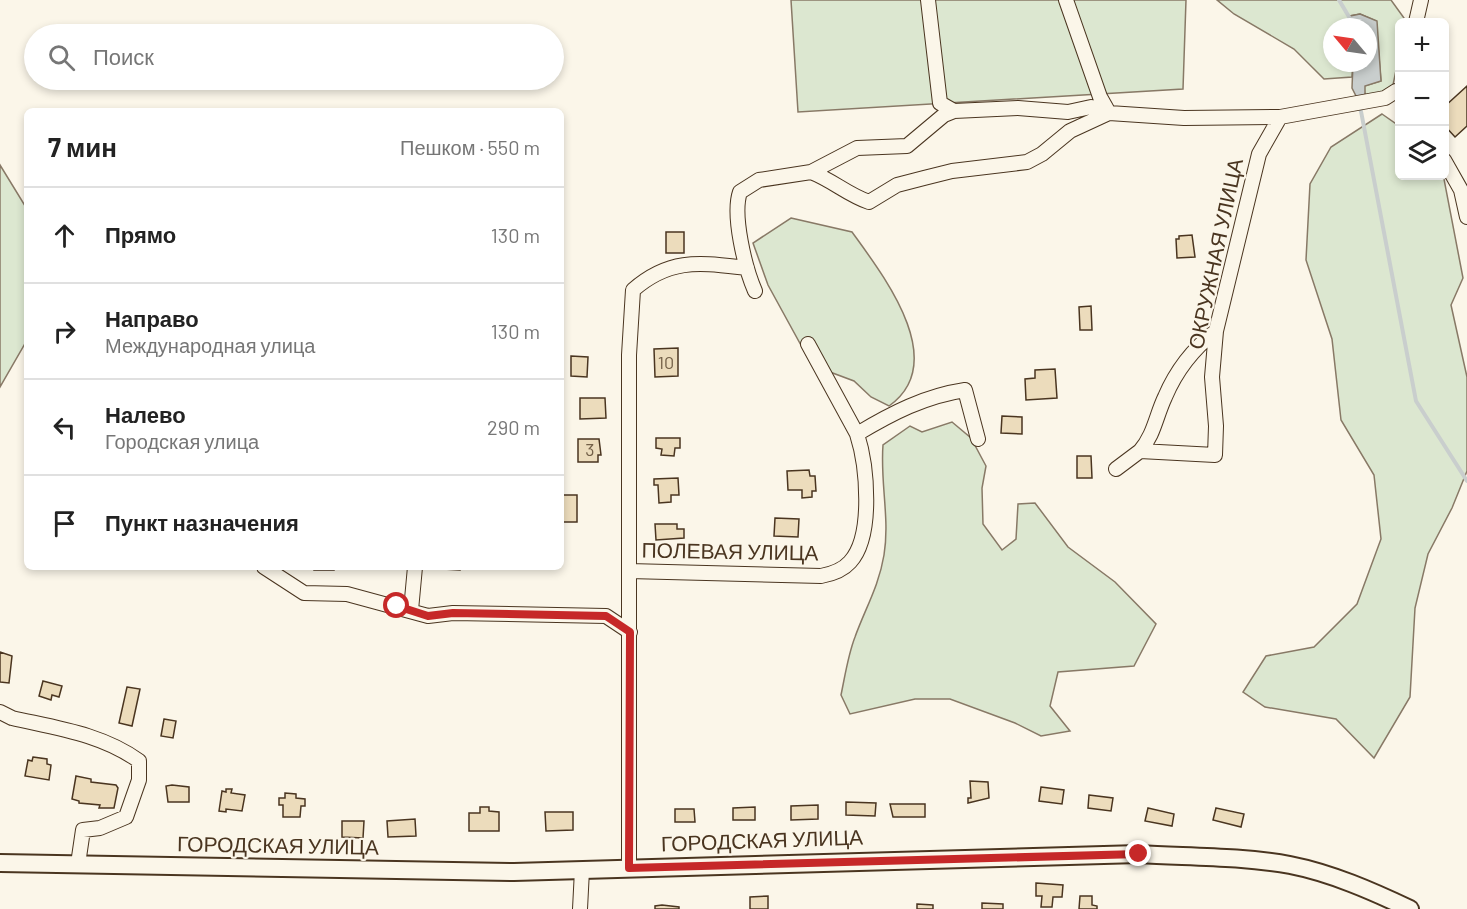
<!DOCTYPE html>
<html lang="ru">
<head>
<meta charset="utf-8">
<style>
  body { margin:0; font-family:Barlow,sans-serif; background:#f6f6f6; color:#222 }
  .controls { position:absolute; right:18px; top:18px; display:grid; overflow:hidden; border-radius:9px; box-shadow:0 3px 9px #0003 }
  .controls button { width:54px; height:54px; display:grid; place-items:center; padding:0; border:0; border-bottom:2px solid #e0e0e0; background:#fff; color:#222; font:30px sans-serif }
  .compass { position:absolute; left:1323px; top:18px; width:54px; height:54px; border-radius:50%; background:#fff; box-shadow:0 3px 9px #0003; rotate:299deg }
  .stop { position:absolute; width:18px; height:18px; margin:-14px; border:4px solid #c62828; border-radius:50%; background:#fff }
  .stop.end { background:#c62828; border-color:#fff; box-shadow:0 2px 6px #0008 }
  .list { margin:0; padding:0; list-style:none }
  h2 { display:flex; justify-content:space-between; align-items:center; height:78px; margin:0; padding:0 24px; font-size:26px }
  h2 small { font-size:20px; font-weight:400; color:#767676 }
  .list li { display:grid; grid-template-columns:39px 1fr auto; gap:18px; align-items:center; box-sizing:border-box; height:96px; padding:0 24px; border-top:2px solid #e0e0e0 }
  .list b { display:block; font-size:22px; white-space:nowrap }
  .list p { margin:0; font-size:20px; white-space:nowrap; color:#767676 }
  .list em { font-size:20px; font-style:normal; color:#767676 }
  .icon { flex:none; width:33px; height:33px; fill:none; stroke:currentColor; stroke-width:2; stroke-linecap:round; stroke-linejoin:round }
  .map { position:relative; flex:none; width:1467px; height:909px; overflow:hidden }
  .search { position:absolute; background:#fff; box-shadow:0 3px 9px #0003; left:24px; top:24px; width:540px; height:66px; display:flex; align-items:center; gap:15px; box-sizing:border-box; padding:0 21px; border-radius:33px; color:#767676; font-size:22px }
  .panel { position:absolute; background:#fff; box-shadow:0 3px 9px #0003; left:24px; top:108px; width:540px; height:462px; border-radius:9px }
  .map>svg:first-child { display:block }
</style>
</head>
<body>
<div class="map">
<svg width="1467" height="909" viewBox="0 0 1467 909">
  <rect width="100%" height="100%" fill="#fbf6e9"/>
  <path fill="#dce7d0" stroke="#887966" stroke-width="1.5" d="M 791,0 L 1186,0 L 1183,89 L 798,112 Z
    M 1217,0 L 1391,0 L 1404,18 L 1404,22 L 1400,22 L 1399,56 L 1393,85 L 1380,94 L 1365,98 L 1364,86 L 1381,81 L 1376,21 L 1360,14 L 1350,16 L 1347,27 L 1332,27 L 1332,63 L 1353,63 L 1352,77 L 1324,79 L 1294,49 L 1234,14 Z
    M 1382,114 L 1399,126 L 1400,176 L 1441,176 L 1444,179 L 1463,278 L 1451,305 L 1467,377 L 1467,471 L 1452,508 L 1428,554 L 1415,608 L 1410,697 L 1374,758 L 1336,719 L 1265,707 L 1243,692 L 1266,656 L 1314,647 L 1357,604 L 1381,539 L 1374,475 L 1341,420 L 1332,339 L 1306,260 L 1310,184 L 1331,147 Z
    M 0,165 L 27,209 L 27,340 L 0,387 Z
    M 791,218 L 852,232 C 883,275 951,362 889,406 L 871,397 L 854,381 L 830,372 L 808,358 L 768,285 L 753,243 Z
    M 952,422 L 971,438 L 986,466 L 982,488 L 983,524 L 1002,550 L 1016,539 L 1018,504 L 1035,503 L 1068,547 L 1115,582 L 1156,624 L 1134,666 L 1058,672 L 1050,706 L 1070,731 L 1041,736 L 1015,723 L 950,699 L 915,699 L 850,714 L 841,695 C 845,676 848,655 855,637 C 865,609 879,586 884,555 C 890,519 880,482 883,445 L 910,426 L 922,432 Z"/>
  <path fill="#c9cecd" stroke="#887966" stroke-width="1.5" d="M 1360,14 L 1377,21 L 1381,81 L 1365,86 L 1365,98 L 1357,98 L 1352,88 L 1353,63 L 1368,63 L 1368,27 L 1347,27 L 1350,16 Z"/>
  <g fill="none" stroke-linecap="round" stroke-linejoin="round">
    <path stroke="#c9cecd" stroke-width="4" d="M 1339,0 L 1355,27
      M 1360,106 L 1416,401 L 1467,481"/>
  </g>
  <path fill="#ecdcbc" stroke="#4a3520" stroke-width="1.5" d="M 1467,86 L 1467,126 L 1455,137 L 1444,125 L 1444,107 Z
    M 666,232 L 684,232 L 684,253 L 666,253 Z
    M 1192,235 L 1195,257 L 1177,258 L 1176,239 L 1179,239 L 1179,236 Z
    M 1091,306 L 1092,330 L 1080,330 L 1079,307 Z
    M 678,348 L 678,376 L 655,377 L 654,349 Z
    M 571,356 L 588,357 L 587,377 L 571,376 Z
    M 1055,369 L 1057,398 L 1026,400 L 1025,379 L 1035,378 L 1035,370 Z
    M 580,398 L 605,398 L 606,418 L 580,419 Z
    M 1002,416 L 1022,417 L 1022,434 L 1001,433 Z
    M 656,438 L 680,438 L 680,448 L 675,448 L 674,456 L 661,455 L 662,449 L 656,448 Z
    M 578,439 L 599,439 L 601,455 L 598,455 L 598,462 L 578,462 Z
    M 1077,456 L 1091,456 L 1092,478 L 1077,478 Z
    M 809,470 L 810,476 L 815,476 L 816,491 L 812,491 L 812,497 L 802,498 L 802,490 L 788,490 L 787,471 Z
    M 678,478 L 679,495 L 671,495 L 671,502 L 659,503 L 658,485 L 654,485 L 654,479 Z
    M 561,495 L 577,495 L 577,522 L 561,522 Z
    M 775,518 L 799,519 L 798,537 L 774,536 Z
    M 655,524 L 677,524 L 677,529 L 684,529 L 684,538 L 656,540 Z
    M 314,567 L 334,567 L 334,570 L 314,570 Z
    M 443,567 L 460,567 L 460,570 L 443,569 Z
    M 0,652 L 12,656 L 9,683 L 0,682 Z
    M 43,681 L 62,686 L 59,697 L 52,695 L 51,700 L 39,696 Z
    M 127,687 L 140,689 L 132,726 L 119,723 Z
    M 164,719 L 176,721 L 173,738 L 161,736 Z
    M 33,757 L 47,759 L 47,764 L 51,765 L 49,780 L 25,776 L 28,760 L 32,761 Z
    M 76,776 L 91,779 L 91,782 L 116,785 L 118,788 L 114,808 L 99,808 L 100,805 L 79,803 L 79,801 L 72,799 Z
    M 970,781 L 988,782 L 989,798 L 968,803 L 968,798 L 971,798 Z
    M 172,785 L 189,787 L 189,802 L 168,802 L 166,786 Z
    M 1041,787 L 1064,790 L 1062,804 L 1039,801 Z
    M 226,789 L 232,789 L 231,793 L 245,795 L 242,811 L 226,809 L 226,812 L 219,811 L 222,791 L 226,792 Z
    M 285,793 L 296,794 L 296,798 L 305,799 L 305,806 L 301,806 L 300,817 L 283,817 L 283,805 L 279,805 L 279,798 L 285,798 Z
    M 1089,795 L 1113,798 L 1111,811 L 1088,808 Z
    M 846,802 L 876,803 L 875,816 L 846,815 Z
    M 890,804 L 925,804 L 925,817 L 893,817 Z
    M 818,805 L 818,819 L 791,820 L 791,806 Z
    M 480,807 L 489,807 L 489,811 L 499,812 L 499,831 L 469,831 L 469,813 L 480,813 Z
    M 755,807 L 755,820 L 733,820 L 733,808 Z
    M 1148,808 L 1174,814 L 1172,826 L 1145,821 Z
    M 1216,808 L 1244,814 L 1241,827 L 1213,820 Z
    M 675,809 L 694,809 L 695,822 L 675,822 Z
    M 545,812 L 573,812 L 573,830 L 546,831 Z
    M 415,819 L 416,836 L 388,837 L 387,821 Z
    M 342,821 L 364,821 L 363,838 L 342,837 Z
    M 1036,883 L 1063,885 L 1062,897 L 1053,897 L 1052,907 L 1041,907 L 1042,896 L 1036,896 Z
    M 768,896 L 768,909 L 750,909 L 750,897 Z
    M 1080,896 L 1092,896 L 1092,905 L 1097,906 L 1097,909 L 1079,909 Z
    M 982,903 L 1003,904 L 1003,909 L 982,909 Z
    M 917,904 L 933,905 L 933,909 L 917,909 Z
    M 662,905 L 679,907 L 679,909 L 655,909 L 655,906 Z"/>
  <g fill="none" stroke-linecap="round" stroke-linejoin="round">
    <defs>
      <path id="minor" d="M 928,0 L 940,103 L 954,111 L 1018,108 L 1068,112 L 1091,107 L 1109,113 L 1184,118 L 1280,117
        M 1416,22 L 1421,0
        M 1444,160 L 1461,190 L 1467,217
        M 811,172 C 832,180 848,195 869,202 L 897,185 L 924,178 L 952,171 L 1027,162 L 1042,154 L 1070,131 L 1109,113 L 1100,97 L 1066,0
        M 755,291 C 745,268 732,215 740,192 L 759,180 L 811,172 L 857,148 L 907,146 L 944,115 L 954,111
        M 808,344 L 857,434
        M 1140,451 C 1154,435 1156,416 1165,397 C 1176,371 1194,348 1216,331
        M 1116,469 L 1140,451 L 1215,455 L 1216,426 L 1212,377 L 1216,331 L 1259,154 L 1280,117 L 1385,98 L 1396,91
        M 264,567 L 304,593 L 347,594 L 428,616 L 453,613 L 606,616 L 630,632
        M 629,571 L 821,576 C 832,574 842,571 850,562 C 874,536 867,465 857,434 C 892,413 925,396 965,390 L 978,439
        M 411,610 L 415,567
        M 0,712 L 12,718 C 56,728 102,734 139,761 L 139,780 L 126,817 L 100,828 L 83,830 L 78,864
        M 629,868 L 629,355 L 633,290 C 671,257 701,263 747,268
        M 580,909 L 582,870"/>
      <path id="major" d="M 0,863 L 514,872 L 1139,854 C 1189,857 1240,856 1290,865 C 1331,873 1372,891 1410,909"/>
    </defs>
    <use href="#minor" stroke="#4a3520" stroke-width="16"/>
    <use href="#major" stroke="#4a3520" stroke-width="20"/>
    <use href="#minor" stroke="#fbf6e9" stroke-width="14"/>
    <use href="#major" stroke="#fbf6e9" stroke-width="16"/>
  </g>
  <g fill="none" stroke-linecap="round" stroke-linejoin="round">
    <path stroke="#c62828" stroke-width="8" d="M 397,606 L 428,616 L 453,613 L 606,616 L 630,632 L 629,868 L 1139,854"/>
  </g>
  <g text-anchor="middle" stroke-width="4.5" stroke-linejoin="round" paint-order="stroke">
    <g font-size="18" fill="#725f47">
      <text x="666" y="369">10</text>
      <text x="590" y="456">3</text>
    </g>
    <g font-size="21" fill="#4a3520" stroke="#fbf6e9">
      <text transform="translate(1216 254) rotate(-78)" y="7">ОКРУЖНАЯ УЛИЦА</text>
      <text transform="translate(730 552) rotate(1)" y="7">ПОЛЕВАЯ УЛИЦА</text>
      <text transform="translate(762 841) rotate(-2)" y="7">ГОРОДСКАЯ УЛИЦА</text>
      <text transform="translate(278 846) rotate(1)" y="7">ГОРОДСКАЯ УЛИЦА</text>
    </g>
  </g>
</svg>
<div class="controls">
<button>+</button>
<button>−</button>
<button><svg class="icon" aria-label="layers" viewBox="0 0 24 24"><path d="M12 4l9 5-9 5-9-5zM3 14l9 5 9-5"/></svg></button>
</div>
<svg class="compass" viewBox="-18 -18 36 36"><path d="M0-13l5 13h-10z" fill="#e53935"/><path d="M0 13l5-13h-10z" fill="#767676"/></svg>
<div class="stop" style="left:397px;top:606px"></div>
<div class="stop end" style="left:1139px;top:854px"></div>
<div class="search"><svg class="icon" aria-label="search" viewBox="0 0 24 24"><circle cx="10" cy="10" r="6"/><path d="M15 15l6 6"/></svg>Поиск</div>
<section class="panel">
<h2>7 мин<small>Пешком · 550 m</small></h2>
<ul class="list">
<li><svg class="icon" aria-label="ahead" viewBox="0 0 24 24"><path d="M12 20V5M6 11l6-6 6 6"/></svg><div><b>Прямо</b></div><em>130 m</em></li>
<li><svg class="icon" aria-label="right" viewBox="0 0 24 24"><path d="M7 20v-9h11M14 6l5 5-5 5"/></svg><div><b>Направо</b><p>Международная улица</p></div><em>130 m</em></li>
<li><svg class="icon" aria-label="left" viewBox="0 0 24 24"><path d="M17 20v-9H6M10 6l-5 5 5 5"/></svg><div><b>Налево</b><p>Городская улица</p></div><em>290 m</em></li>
<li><svg class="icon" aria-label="arrive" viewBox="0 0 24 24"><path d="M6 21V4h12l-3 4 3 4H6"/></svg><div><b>Пункт назначения</b></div></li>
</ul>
</section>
</div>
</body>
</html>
